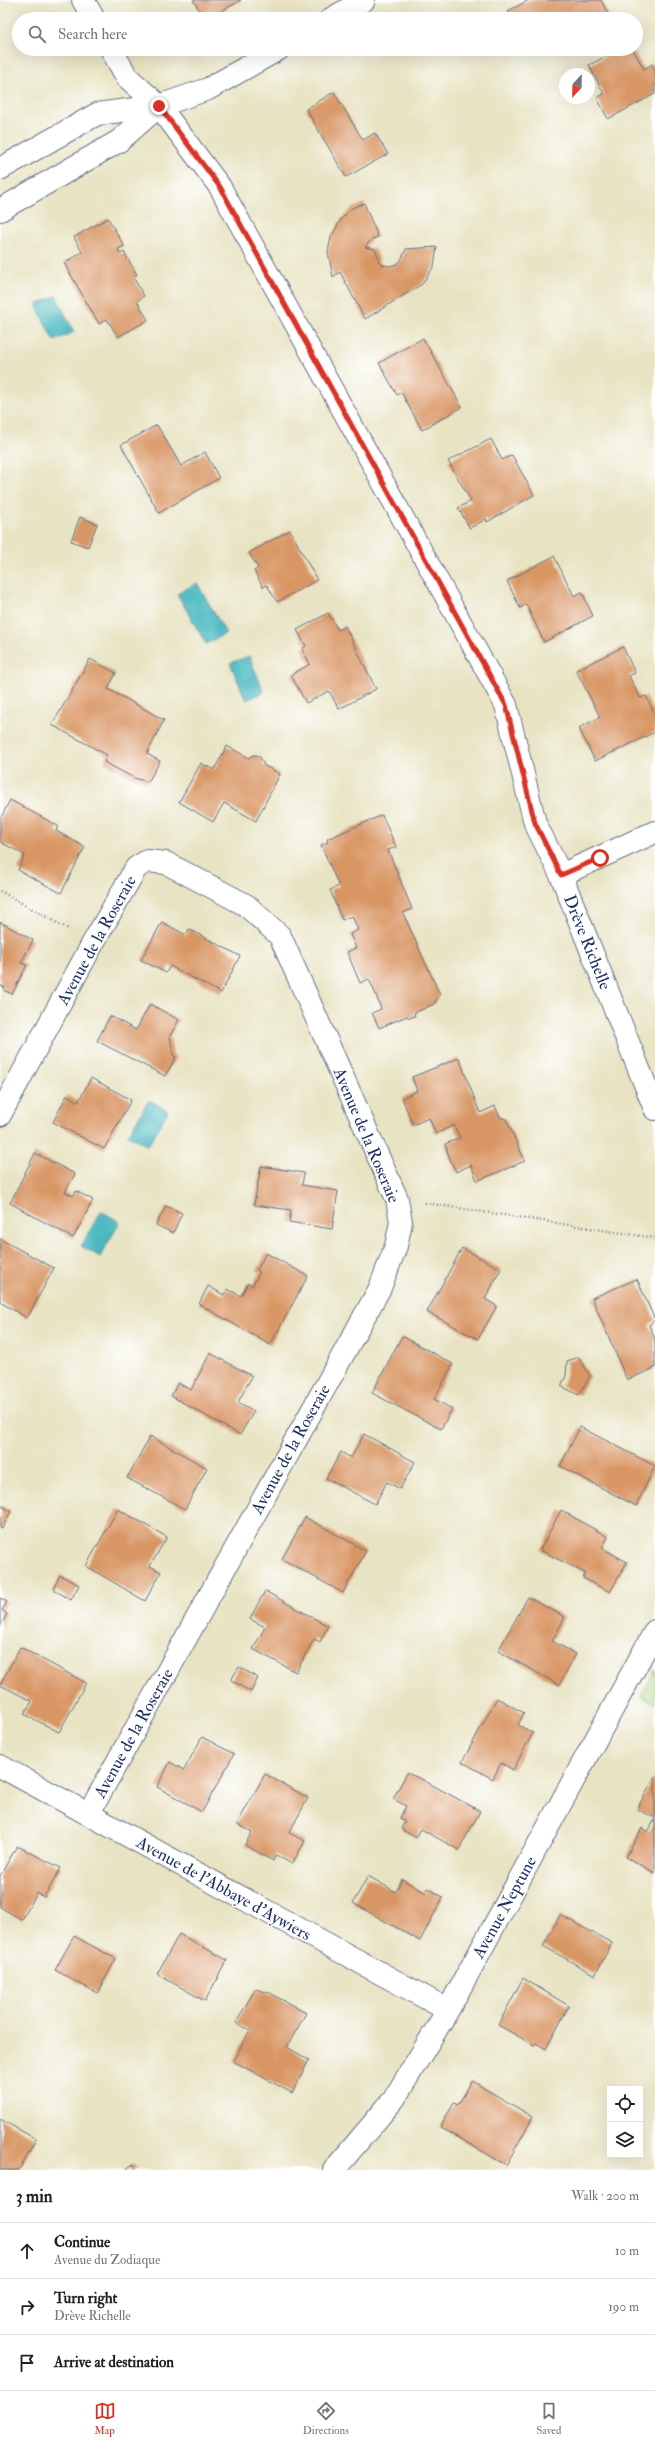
<!DOCTYPE html>
<html lang="en">
<head>
<meta charset="utf-8">
<style>
  body { margin:0; font-family:"IM FELL Double Pica",serif; background:#f6f6f6; color:#202124 }
  .controls { position:absolute; right:12px; bottom:12px; display:grid; overflow:hidden; border-radius:0px; box-shadow:0 4px 16px #0002 }
  .controls button { width:36px; height:36px; display:grid; place-items:center; padding:0; border:0; border-bottom:1px solid #e0e0e0; background:#fff; color:#202124; font:20px sans-serif }
  .compass { position:absolute; left:559px; top:68px; width:36px; height:36px; border-radius:50%; background:#fff; box-shadow:0 4px 16px #0002; rotate:202deg }
  .stop { position:absolute; width:12px; height:12px; margin:-9px; border:3px solid #d93025; border-radius:50%; background:#fff }
  .stop.end { background:#d93025; border-color:#fff; box-shadow:0 1px 4px #0008 }
  .list { margin:0; padding:0; list-style:none }
  h2 { display:flex; justify-content:space-between; align-items:center; height:52px; margin:0; padding:0 16px; font-size:17px }
  h2 small { font-size:13px; font-weight:400; color:#757577 }
  .list li { display:grid; grid-template-columns:26px 1fr auto; gap:12px; align-items:center; box-sizing:border-box; height:56px; padding:0 16px; border-top:1px solid #e0e0e0 }
  .list b { display:block; font-size:15px; white-space:nowrap }
  .list p { margin:0; font-size:13px; white-space:nowrap; color:#757577 }
  .list em { font-size:13px; font-style:normal; color:#757577 }
  .icon { flex:none; width:22px; height:22px; fill:none; stroke:currentColor; stroke-width:2; stroke-linecap:round; stroke-linejoin:round }
  .map { position:relative; flex:none; width:655px; height:2170px; overflow:hidden }
  .search { position:absolute; background:#fff; box-shadow:0 4px 16px #0002; left:12px; right:12px; top:12px; height:44px; display:flex; align-items:center; gap:10px; box-sizing:border-box; padding:0 14px; border-radius:22px; color:#757577; font-size:15px }
  .sheet { height:220px; background:#fff }
  nav { display:flex; justify-content:space-around; align-items:center; box-sizing:border-box; height:56px; border-top:1px solid #e0e0e0; background:#fff; font-size:11px; color:#757577 }
  nav a { display:grid; justify-items:center; gap:2px }
  nav .on { color:#d93025 }
  .map>svg:first-child { display:block }
</style>
</head>
<body>
<div class="map">
<svg width="655" height="2170" viewBox="0 0 655 2170">
  <rect width="100%" height="100%" fill="#fff"/>
  <filter id="ink" filterUnits="userSpaceOnUse"><feTurbulence type="fractalNoise" baseFrequency=".025" numOctaves="2"/><feDisplacementMap in="SourceGraphic" scale="8" xChannelSelector="R" yChannelSelector="G"/><feConvolveMatrix kernelMatrix="1 2 1 2 8 2 1 2 1" color-interpolation-filters="sRGB"/></filter>
  <filter id="wash" filterUnits="userSpaceOnUse"><feTurbulence type="fractalNoise" baseFrequency=".012" numOctaves="4" result="noise"/><feDisplacementMap in="SourceGraphic" scale="16" xChannelSelector="R" yChannelSelector="G"/><feGaussianBlur stdDeviation="0.9" result="paint"/><feColorMatrix in="noise" values="0 0 0 0 0 0 0 0 0 0 0 0 0 0 0 0 0 1.4 0 .05"/><feComposite in="paint" operator="in"/></filter>
  <g filter="url(#wash)">
    <rect width="100%" height="100%" fill="#e8e3c2"/>
    <path fill="#a3d17f" stroke="#5f806e" d="M 655,1670 L 655,1703 L 641,1696 Z"/>
    <path fill="#49b8c0" stroke="#32748f" d="M 56,296 L 74,332 L 54,341 L 36,305 Z
      M 197,583 L 226,633 L 206,644 L 177,594 Z
      M 249,656 L 264,692 L 246,700 L 230,663 Z
      M 149,1100 L 168,1111 L 148,1146 L 128,1135 Z
      M 101,1211 L 120,1222 L 100,1257 L 81,1246 Z"/>
    <g id="blocks">
      <path fill="#d99665" d="M 193,0 L 241,0 L 208,19 L 205,19 Z
        M 529,0 L 601,0 L 609,16 L 606,19 L 512,19 L 508,11 Z
        M 620,49 L 633,49 L 644,69 L 652,64 L 655,70 L 655,94 L 608,119 L 597,98 L 604,94 L 589,65 Z
        M 334,92 L 363,140 L 375,133 L 388,154 L 346,177 L 306,109 Z
        M 364,203 L 378,237 L 372,239 L 365,247 L 375,249 L 379,259 L 378,261 L 383,265 L 390,266 L 397,264 L 401,260 L 406,249 L 437,247 L 434,266 L 422,284 L 365,319 L 340,272 L 333,277 L 328,252 L 331,237 L 341,219 L 352,208 Z
        M 108,218 L 124,246 L 118,249 L 120,254 L 124,252 L 137,275 L 133,277 L 144,296 L 137,301 L 148,320 L 118,337 L 107,319 L 99,324 L 64,263 L 82,252 L 74,237 Z
        M 423,338 L 462,407 L 422,430 L 401,392 L 397,395 L 379,363 Z
        M 157,425 L 181,466 L 205,452 L 219,478 L 159,513 L 121,445 Z
        M 491,439 L 502,460 L 512,455 L 534,495 L 487,522 L 486,519 L 470,528 L 458,508 L 471,501 L 448,461 Z
        M 80,517 L 97,524 L 88,547 L 71,541 Z
        M 290,530 L 317,580 L 277,602 L 267,585 L 263,587 L 254,571 L 258,568 L 249,553 Z
        M 554,556 L 574,596 L 582,592 L 593,616 L 544,642 L 526,604 L 520,608 L 507,581 Z
        M 328,613 L 338,630 L 345,626 L 376,689 L 339,709 L 329,691 L 306,703 L 291,675 L 310,664 L 302,649 L 306,646 L 297,630 Z
        M 623,647 L 635,673 L 629,676 L 640,698 L 646,696 L 655,714 L 655,732 L 595,761 L 579,728 L 600,717 L 576,670 Z
        M 90,659 L 116,673 L 108,689 L 164,720 L 147,754 L 160,761 L 148,782 L 134,778 L 104,762 L 107,755 L 52,725 Z
        M 227,746 L 249,758 L 253,755 L 259,756 L 263,762 L 263,765 L 280,774 L 256,821 L 224,803 L 213,822 L 179,802 L 201,763 L 214,770 Z
        M 10,800 L 58,826 L 56,831 L 85,847 L 61,893 L 18,870 L 25,855 L 0,842 L 0,819 Z
        M 382,815 L 396,847 L 388,850 L 412,909 L 403,913 L 440,995 L 434,1004 L 414,1013 L 415,1016 L 409,1018 L 407,1016 L 379,1028 L 372,1013 L 381,1009 L 376,995 L 369,979 L 360,983 L 347,952 L 356,948 L 350,934 L 358,930 L 352,916 L 342,920 L 330,890 L 339,886 L 321,845 L 328,842 L 327,839 Z
        M 0,922 L 33,940 L 21,963 L 27,965 L 12,994 L 3,990 L 5,988 L 0,985 Z
        M 162,922 L 186,935 L 189,929 L 240,956 L 221,993 L 170,966 L 166,973 L 141,960 Z
        M 150,1004 L 179,1020 L 170,1036 L 173,1055 L 176,1057 L 165,1076 L 97,1041 L 110,1016 L 136,1030 Z
        M 459,1058 L 480,1113 L 495,1106 L 500,1117 L 506,1119 L 525,1161 L 477,1181 L 471,1165 L 456,1172 L 450,1159 L 445,1144 L 460,1138 L 454,1125 L 436,1134 L 429,1118 L 413,1125 L 402,1098 L 417,1091 L 412,1077 Z
        M 91,1078 L 131,1100 L 104,1149 L 53,1122 L 67,1095 L 78,1102 Z
        M 35,1153 L 75,1174 L 65,1192 L 73,1196 L 76,1191 L 93,1200 L 73,1238 L 10,1203 Z
        M 261,1166 L 304,1173 L 302,1185 L 338,1191 L 332,1229 L 289,1222 L 291,1210 L 254,1205 Z
        M 166,1206 L 182,1213 L 173,1233 L 156,1225 Z
        M 0,1239 L 54,1268 L 27,1318 L 0,1302 Z
        M 462,1248 L 501,1269 L 485,1299 L 497,1306 L 478,1339 L 427,1312 Z
        M 266,1253 L 308,1276 L 270,1345 L 199,1304 L 208,1286 L 224,1295 L 227,1289 L 241,1296 L 248,1283 L 252,1286 L 260,1272 L 257,1270 Z
        M 637,1279 L 655,1320 L 649,1325 L 655,1339 L 655,1368 L 627,1380 L 592,1298 Z
        M 402,1336 L 453,1364 L 434,1399 L 452,1409 L 441,1429 L 372,1393 Z
        M 210,1353 L 252,1376 L 238,1402 L 254,1411 L 240,1435 L 171,1396 L 178,1383 L 191,1390 Z
        M 579,1357 L 590,1376 L 579,1395 L 561,1386 L 566,1376 L 567,1361 Z
        M 580,1427 L 655,1466 L 636,1506 L 560,1466 Z
        M 364,1434 L 415,1462 L 400,1489 L 387,1482 L 375,1504 L 326,1478 L 341,1452 L 351,1458 Z
        M 150,1436 L 207,1468 L 185,1509 L 127,1478 Z
        M 0,1505 L 11,1511 L 2,1529 L 0,1528 Z
        M 118,1509 L 167,1537 L 150,1566 L 161,1572 L 145,1601 L 86,1566 Z
        M 561,1510 L 608,1537 L 602,1548 L 627,1562 L 610,1592 L 583,1578 L 585,1573 L 540,1550 Z
        M 305,1517 L 366,1551 L 343,1593 L 282,1559 Z
        M 60,1575 L 79,1585 L 71,1600 L 53,1589 Z
        M 265,1591 L 328,1626 L 320,1642 L 314,1639 L 296,1672 L 253,1649 L 265,1627 L 250,1619 Z
        M 528,1597 L 565,1617 L 552,1641 L 576,1654 L 559,1685 L 498,1651 Z
        M 0,1598 L 7,1602 L 2,1610 L 7,1614 L 0,1627 Z
        M 20,1647 L 86,1683 L 59,1732 L 24,1714 L 32,1701 L 0,1685 Z
        M 239,1667 L 258,1678 L 251,1692 L 231,1680 Z
        M 497,1698 L 524,1713 L 518,1725 L 533,1733 L 513,1770 L 501,1763 L 493,1779 L 462,1762 Z
        M 202,1737 L 234,1754 L 202,1812 L 157,1787 L 170,1762 L 184,1770 Z
        M 407,1773 L 421,1779 L 480,1811 L 459,1850 L 421,1829 L 416,1838 L 401,1829 L 405,1821 L 400,1818 L 406,1806 L 393,1799 Z
        M 265,1774 L 308,1798 L 289,1833 L 305,1841 L 292,1864 L 276,1855 L 273,1861 L 245,1845 L 252,1832 L 237,1824 Z
        M 655,1776 L 655,1818 L 637,1809 Z
        M 655,1819 L 655,1873 L 626,1857 L 642,1828 L 648,1832 Z
        M 17,1846 L 61,1868 L 44,1897 L 37,1893 L 22,1920 L 0,1907 L 0,1876 Z
        M 368,1876 L 396,1892 L 402,1879 L 426,1893 L 428,1888 L 443,1897 L 420,1941 L 353,1903 Z
        M 560,1915 L 612,1943 L 595,1975 L 543,1946 Z
        M 179,1934 L 227,1960 L 205,2001 L 157,1974 Z
        M 74,1936 L 116,1959 L 97,1993 L 55,1970 Z
        M 523,1978 L 569,2006 L 546,2049 L 536,2043 L 534,2045 L 498,2025 Z
        M 255,1989 L 270,1993 L 306,2013 L 287,2047 L 309,2060 L 292,2093 L 233,2061 L 250,2030 L 236,2023 Z
        M 472,2081 L 533,2117 L 506,2165 L 440,2127 L 454,2103 L 458,2105 Z
        M 0,2119 L 36,2139 L 19,2170 L 0,2170 Z
        M 133,2164 L 137,2170 L 125,2170 Z"/>
    </g>
  </g>
  <g filter="url(#ink)">
    <use href="#blocks" fill-opacity="0" stroke="#636e81" stroke-width="1"/>
    <g fill="none" stroke-linecap="round" stroke-linejoin="round">
      <defs>
        <path id="minor" d="M 331,19 L 364,0
          M 0,169 L 97,114 L 159,106 L 208,89 L 279,49
          M 0,210 L 119,141 L 159,106
          M 561,875 L 655,832
          M 0,1115 L 93,943 L 136,868 L 147,861 L 166,863 L 246,905 L 280,936 L 397,1199 L 401,1222 L 396,1246 L 380,1288 L 89,1813
          M 0,1766 L 448,2010
          M 334,2170 L 394,2099 L 448,2010 L 655,1631"/>
        <path id="tertiary" d="M 83,0 L 94,19
          M 111,49 L 127,77 L 159,106 L 220,187 L 506,705 L 535,823 L 561,875 L 655,1109"/>
      </defs>
      <use href="#minor" stroke="#636e81" stroke-width="24"/>
      <use href="#tertiary" stroke="#636e81" stroke-width="24"/>
      <path stroke="#636e81" stroke-width="2.5" stroke-dasharray="1 3" stroke-linecap="butt" d="M 0,891 L 70,930
        M 425,1203 L 655,1238"/>
      <use href="#minor" stroke="#fff" stroke-width="22"/>
      <use href="#tertiary" stroke="#fff" stroke-width="22"/>
    </g>
  </g>
  <g fill="none" stroke-linecap="round" stroke-linejoin="round" filter="url(#ink)">
    <path stroke="#d93025" stroke-width="5" d="M 159,106 L 220,187 L 506,705 L 535,823 L 561,875 L 600,858"/>
  </g>
  <g text-anchor="middle" stroke-width="3" stroke-linejoin="round" paint-order="stroke">
    <g font-size="17" fill="#1b2f5e" stroke="#fff">
      <text transform="translate(96 940) rotate(-61)" y="6">Avenue de la Roseraie</text>
      <text transform="translate(588 942) rotate(68)" y="6">Drève Richelle</text>
      <text transform="translate(367 1135) rotate(67)" y="6">Avenue de la Roseraie</text>
      <text transform="translate(290 1449) rotate(-61)" y="6">Avenue de la Roseraie</text>
      <text transform="translate(133 1733) rotate(-61)" y="6">Avenue de la Roseraie</text>
      <text transform="translate(224 1888) rotate(29)" y="6">Avenue de l'Abbaye d'Aywiers</text>
      <text transform="translate(504 1907) rotate(-61)" y="6">Avenue Neptune</text>
    </g>
  </g>
</svg>
<div class="controls">
<button><svg class="icon" aria-label="locate" viewBox="0 0 24 24"><circle cx="12" cy="12" r="6"/><path d="M12 2v4M12 18v4M2 12h4M18 12h4"/></svg></button>
<button><svg class="icon" aria-label="layers" viewBox="0 0 24 24"><path d="M12 4l9 5-9 5-9-5zM3 14l9 5 9-5"/></svg></button>
</div>
<svg class="compass" viewBox="-18 -18 36 36"><path d="M0-13l5 13h-10z" fill="#e53935"/><path d="M0 13l5-13h-10z" fill="#757577"/></svg>
<div class="stop" style="left:600px;top:858px"></div>
<div class="stop end" style="left:159px;top:106px"></div>
<div class="search"><svg class="icon" aria-label="search" viewBox="0 0 24 24"><circle cx="10" cy="10" r="6"/><path d="M15 15l6 6"/></svg>Search here</div>
</div>
<section class="sheet">
<h2>3 min<small>Walk · 200 m</small></h2>
<ul class="list">
<li><svg class="icon" aria-label="ahead" viewBox="0 0 24 24"><path d="M12 20V5M6 11l6-6 6 6"/></svg><div><b>Continue</b><p>Avenue du Zodiaque</p></div><em>10 m</em></li>
<li><svg class="icon" aria-label="right" viewBox="0 0 24 24"><path d="M7 20v-9h11M14 6l5 5-5 5"/></svg><div><b>Turn right</b><p>Drève Richelle</p></div><em>190 m</em></li>
<li><svg class="icon" aria-label="arrive" viewBox="0 0 24 24"><path d="M6 21V4h12l-3 4 3 4H6"/></svg><div><b>Arrive at destination</b></div></li>
</ul>
</section>
<nav>
<a class="on"><svg class="icon" aria-label="map" viewBox="0 0 24 24"><path d="M3 6l6-2 6 2 6-2v14l-6 2-6-2-6 2zM9 4v14M15 6v14"/></svg>Map</a>
<a><svg class="icon" aria-label="directions" viewBox="0 0 24 24"><path d="M12 3l9 9-9 9-9-9zM9 14v-3h6M13 9l2 2-2 2"/></svg>Directions</a>
<a><svg class="icon" aria-label="saved" viewBox="0 0 24 24"><path d="M7 4h10v16l-5-4-5 4z"/></svg>Saved</a>
</nav>
</body>
</html>
